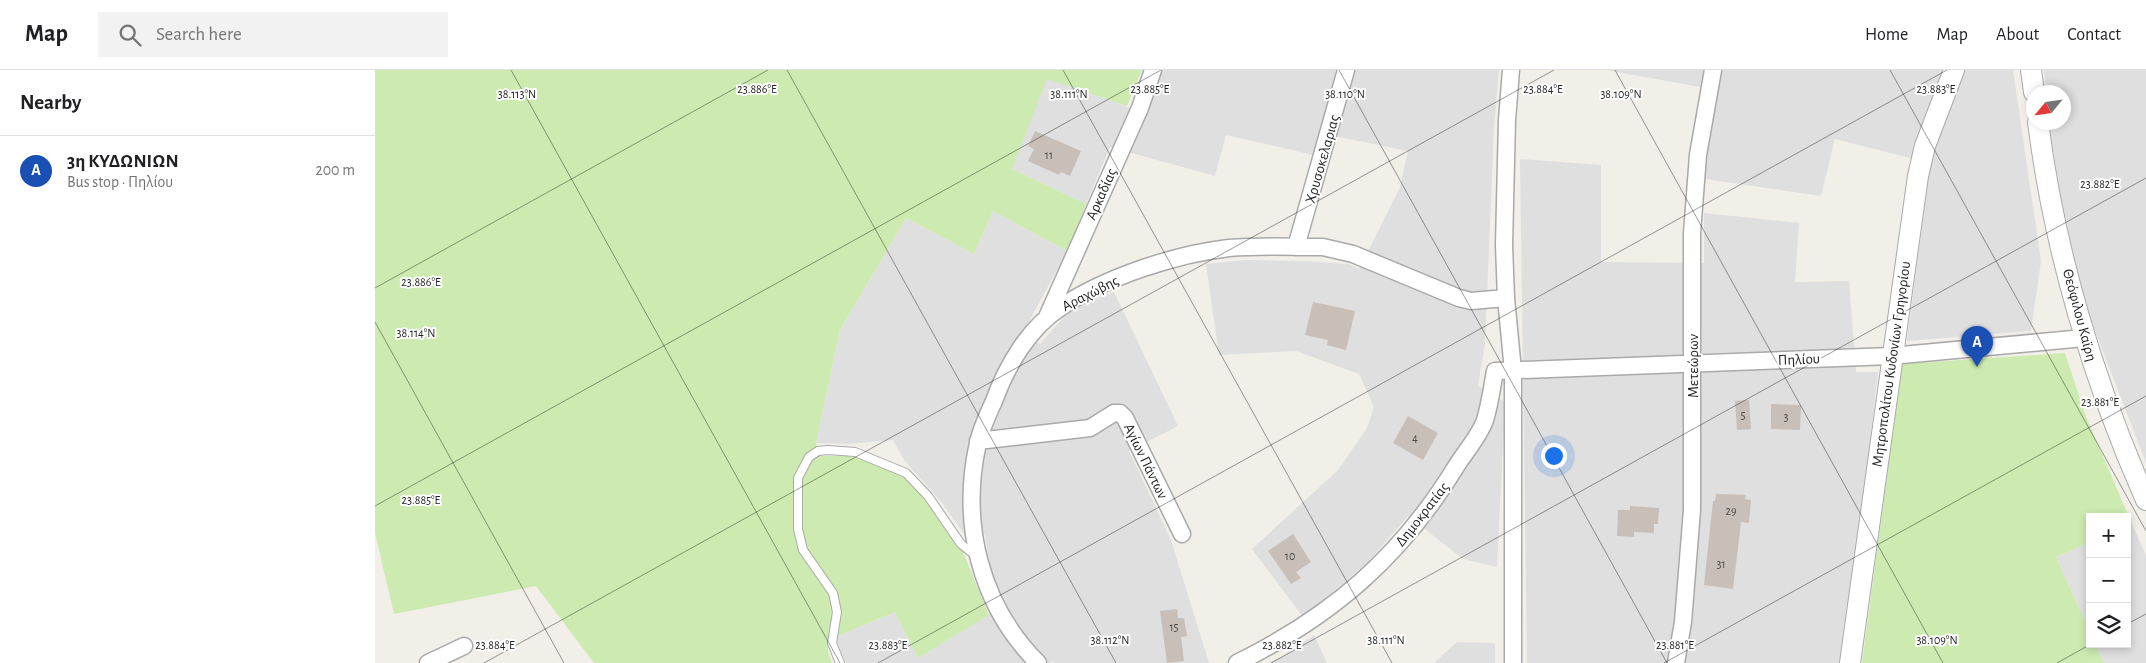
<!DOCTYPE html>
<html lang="en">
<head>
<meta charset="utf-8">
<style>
  body { margin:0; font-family:"Alegreya Sans",sans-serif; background:#f2f2f2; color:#202124 }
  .controls { position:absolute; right:15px; bottom:15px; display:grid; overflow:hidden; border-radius:0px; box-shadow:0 2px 8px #0003 }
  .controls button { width:45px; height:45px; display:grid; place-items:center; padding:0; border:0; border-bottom:1px solid #e0e0e0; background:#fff; color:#202124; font:25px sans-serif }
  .compass { position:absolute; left:1651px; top:15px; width:45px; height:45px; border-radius:50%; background:#fff; box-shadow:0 2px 8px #0003; rotate:241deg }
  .you { position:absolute; left:1178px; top:385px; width:18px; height:18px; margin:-12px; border:4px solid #fff; border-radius:50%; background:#1a73e8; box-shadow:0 0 0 8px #1a73e833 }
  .badge { display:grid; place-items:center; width:32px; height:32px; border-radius:50%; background:#111827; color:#fff; font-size:16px; font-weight:700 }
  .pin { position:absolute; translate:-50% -41px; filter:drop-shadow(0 1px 2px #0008) }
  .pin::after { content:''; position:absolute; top:26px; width:18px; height:15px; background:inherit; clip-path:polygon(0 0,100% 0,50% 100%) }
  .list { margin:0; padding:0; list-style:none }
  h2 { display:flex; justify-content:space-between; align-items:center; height:65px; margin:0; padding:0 20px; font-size:21px }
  h2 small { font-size:16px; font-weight:400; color:#757577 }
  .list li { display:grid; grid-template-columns:32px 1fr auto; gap:15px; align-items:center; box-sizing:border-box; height:70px; padding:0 20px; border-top:1px solid #e0e0e0 }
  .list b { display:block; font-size:19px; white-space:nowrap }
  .list p { margin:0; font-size:16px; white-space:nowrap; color:#757577 }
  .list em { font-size:16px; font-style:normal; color:#757577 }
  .icon { flex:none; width:28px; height:28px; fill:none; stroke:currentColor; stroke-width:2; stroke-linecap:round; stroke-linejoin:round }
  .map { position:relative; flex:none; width:1771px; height:593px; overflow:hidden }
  header { display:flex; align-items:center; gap:30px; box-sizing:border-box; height:70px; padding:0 25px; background:#fff; border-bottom:1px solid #e0e0e0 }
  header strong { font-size:24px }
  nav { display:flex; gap:28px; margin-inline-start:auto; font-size:18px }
  .search { width:350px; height:45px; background:#f2f2f2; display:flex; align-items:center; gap:12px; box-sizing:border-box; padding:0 18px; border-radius:0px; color:#757577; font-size:19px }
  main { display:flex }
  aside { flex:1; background:#fff }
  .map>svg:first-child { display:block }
</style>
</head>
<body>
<header>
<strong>Map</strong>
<div class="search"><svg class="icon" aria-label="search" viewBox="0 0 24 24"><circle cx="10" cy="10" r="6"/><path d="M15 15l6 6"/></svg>Search here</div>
<nav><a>Home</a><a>Map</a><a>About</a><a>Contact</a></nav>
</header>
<main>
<aside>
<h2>Nearby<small></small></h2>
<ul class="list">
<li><span class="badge" style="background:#1a4fb4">A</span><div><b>3η ΚΥΔΩΝΙΩΝ</b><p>Bus stop · Πηλίου</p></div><em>200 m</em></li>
</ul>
</aside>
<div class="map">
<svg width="1771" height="593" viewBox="0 0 1771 593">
  <rect width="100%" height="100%" fill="#f2efe9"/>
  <path fill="#e0dfdf" d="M 786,0 L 961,0 L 938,85 L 851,65 L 840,106 L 735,77 L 711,134 L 636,99 L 672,8 L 770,43 Z
    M 979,0 L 1124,0 L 1119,58 L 1110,273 L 1103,316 L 1130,332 L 1122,497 L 1088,489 L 1033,446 L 994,491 L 928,547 L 877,479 L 963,400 L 992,358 L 999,337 L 984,304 L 921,281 L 844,285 L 831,194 L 871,190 L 932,191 L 973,194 L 984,199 L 1025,117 L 1033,81 L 959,66 Z
    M 1231,0 L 1638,0 L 1666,191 L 1656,261 L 1532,271 L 1555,93 L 1460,69 L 1446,126 L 1330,109 L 1331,84 L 1342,20 Z
    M 1669,0 L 1771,0 L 1771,393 L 1714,245 L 1690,159 L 1674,53 L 1688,52 L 1688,22 L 1671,22 Z
    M 1145,89 L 1226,95 L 1226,192 L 1329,193 L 1329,143 L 1424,153 L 1420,212 L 1474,211 L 1481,302 L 1503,302 L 1483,474 L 1464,593 L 1152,593 Z
    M 618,141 L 692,181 L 650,259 L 665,274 L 697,238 L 739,222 L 803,356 L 754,381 L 796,470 L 834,593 L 680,593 L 677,591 L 675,593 L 471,593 L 460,567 L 520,542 L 543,588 L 632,533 L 623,519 L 614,491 L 610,464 L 589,464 L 567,433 L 529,390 L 518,370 L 472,374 L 441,373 L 465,260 L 531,148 L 599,184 Z
    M 1757,454 L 1771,485 L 1771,593 L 1729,593 L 1720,574 L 1752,574 L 1752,456 Z
    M 1715,472 L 1715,562 L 1681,487 Z
    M 939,565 L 952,593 L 892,593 L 909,586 Z
    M 1082,572 L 1120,573 L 1120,593 L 1059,593 Z"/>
  <path fill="#cdebb0" d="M 0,0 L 767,0 L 752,36 L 672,9 L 637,99 L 711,134 L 692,181 L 618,141 L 599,184 L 531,148 L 465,260 L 441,373 L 446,386 L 474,386 L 496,392 L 531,408 L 554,435 L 588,482 L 614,545 L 543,588 L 520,542 L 453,570 L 453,582 L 457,593 L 219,593 L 161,516 L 19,544 L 0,463 Z
    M 1690,283 L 1710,344 L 1757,454 L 1752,456 L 1752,447 L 1715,447 L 1715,472 L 1681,487 L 1715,562 L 1715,574 L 1720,574 L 1729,593 L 1487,593 L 1527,294 Z"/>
  <path fill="#c7bfb8" d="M 660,61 L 706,81 L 695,106 L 686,102 L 684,105 L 653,91 L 659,79 L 653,76 Z
    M 938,232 L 980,241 L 971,280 L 952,275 L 953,270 L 930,265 Z
    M 1374,330 L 1376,359 L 1362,360 L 1360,331 Z
    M 1396,334 L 1426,335 L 1425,360 L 1396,359 Z
    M 1033,346 L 1063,363 L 1048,390 L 1018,373 Z
    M 1341,424 L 1371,425 L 1370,429 L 1376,430 L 1374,453 L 1366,452 L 1358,519 L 1329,515 L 1338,431 L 1340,431 Z
    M 1255,436 L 1284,438 L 1283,454 L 1279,454 L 1279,463 L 1259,462 L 1259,467 L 1242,466 L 1243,440 L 1255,440 Z
    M 918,464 L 936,492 L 921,502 L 926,508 L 916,514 L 893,481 Z
    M 802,539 L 803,548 L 809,548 L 812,566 L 806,567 L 809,591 L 792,593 L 785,541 Z"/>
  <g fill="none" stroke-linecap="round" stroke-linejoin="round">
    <defs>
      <path id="service" d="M 465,593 L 457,573 L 462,542 L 458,523 L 428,480 L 423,459 L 423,408 L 434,387 L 443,381 L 453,380 L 480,382 L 531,403 L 553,426 L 586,474 L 601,486"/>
      <path id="minor" d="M 1136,0 L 1132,50 L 1129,175 L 1131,228 L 1138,301 L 1138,593
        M 921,177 L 971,0
        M 672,247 L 765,38 L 778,0
        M 603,371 L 715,358 L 739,343 L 745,343 L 750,348 L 807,464
        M 53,593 L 89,576
        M 663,593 C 605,535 585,453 603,373 C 606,359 613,344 619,331 C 632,295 654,258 686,237 C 731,207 801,184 854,178 C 885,175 917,177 948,177 L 978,184 L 1084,228 L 1096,231 L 1131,228
        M 862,593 C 957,546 1026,487 1082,395 C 1091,381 1105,365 1110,350 C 1115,334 1117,317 1120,301 L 1516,286 L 1709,268
        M 1301,593 L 1308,552 L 1317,440 L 1317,163 L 1323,85 L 1338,0"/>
      <path id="tertiary" d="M 1656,0 L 1659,22
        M 1663,52 C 1679,180 1719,313 1771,430
        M 1475,593 L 1543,106 L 1550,76 L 1579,0"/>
    </defs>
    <use href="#service" stroke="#a9a9a9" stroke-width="10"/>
    <use href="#minor" stroke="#a9a9a9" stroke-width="19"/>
    <use href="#tertiary" stroke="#a9a9a9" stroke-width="22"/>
    <use href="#service" stroke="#fff" stroke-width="8"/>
    <use href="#minor" stroke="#fff" stroke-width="16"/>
    <use href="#tertiary" stroke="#fff" stroke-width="20"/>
  </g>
  <path fill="none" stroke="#222" stroke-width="1" stroke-opacity="0.45" d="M 136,0 L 465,593M 412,0 L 741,593M 688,0 L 1017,593M 964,0 L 1292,593M 1240,0 L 1568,593M 1515,0 L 1771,461M 0,218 L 393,0M 0,252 L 189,593M 0,436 L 786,0M 1752,554 L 1771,544M 109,593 L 1179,0M 503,593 L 1572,0M 896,593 L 1771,108M 1289,593 L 1771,326M 1682,593 L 1716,574"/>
  <g text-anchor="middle" stroke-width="4" stroke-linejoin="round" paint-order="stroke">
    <g font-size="12" fill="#4b4948">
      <text x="674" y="89">11</text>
      <text x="1368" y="349">5</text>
      <text x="1411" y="351">3</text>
      <text x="1040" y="372">4</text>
      <text x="1356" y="445">29</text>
      <text x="915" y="490">10</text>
      <text x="1346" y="498">31</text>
      <text x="799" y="561">15</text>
    </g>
    <g font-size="15" fill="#222" stroke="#fff">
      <text transform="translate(947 89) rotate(-74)" y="5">Χρυσοκελαριας</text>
      <text transform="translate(726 124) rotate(-66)" y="5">Αρκαδίας</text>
      <text transform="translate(715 223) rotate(-27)" y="5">Αραχώβης</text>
      <text transform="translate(1705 245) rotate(75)" y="5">Θεόφιλου Καϊρη</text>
      <text transform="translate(1424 289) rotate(-2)" y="5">Πηλίου</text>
      <text transform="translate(1516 294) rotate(-82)" y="5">Μητροπολίτου Κυδονίων Γρηγορίου</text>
      <text transform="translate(1318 296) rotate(-90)" y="5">Μετεώρων</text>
      <text transform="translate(771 391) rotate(64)" y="5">Αγίων Πάντων</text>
      <text transform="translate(1047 444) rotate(-52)" y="5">Δημοκρατίας</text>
    </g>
  </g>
  <g font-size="12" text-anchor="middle" fill="#222" stroke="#fff" stroke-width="4" stroke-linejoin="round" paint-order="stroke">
    <text x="382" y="23">23.886°E</text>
    <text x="775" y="23">23.885°E</text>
    <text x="1168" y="23">23.884°E</text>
    <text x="1561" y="23">23.883°E</text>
    <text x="142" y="28">38.113°N</text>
    <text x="694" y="28">38.111°N</text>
    <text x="970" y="28">38.110°N</text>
    <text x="1246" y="28">38.109°N</text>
    <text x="1725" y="118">23.882°E</text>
    <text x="46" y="216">23.886°E</text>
    <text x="41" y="267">38.114°N</text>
    <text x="1725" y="336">23.881°E</text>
    <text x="46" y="434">23.885°E</text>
    <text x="735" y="574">38.112°N</text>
    <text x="1011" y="574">38.111°N</text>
    <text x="1562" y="574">38.109°N</text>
    <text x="120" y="579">23.884°E</text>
    <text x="513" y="579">23.883°E</text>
    <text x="907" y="579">23.882°E</text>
    <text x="1300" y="579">23.881°E</text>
  </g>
</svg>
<div class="controls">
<button>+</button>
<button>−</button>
<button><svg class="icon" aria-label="layers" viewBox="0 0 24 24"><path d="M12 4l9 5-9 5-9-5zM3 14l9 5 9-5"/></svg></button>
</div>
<svg class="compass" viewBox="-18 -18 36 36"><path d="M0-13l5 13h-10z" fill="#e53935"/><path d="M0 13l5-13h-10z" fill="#757577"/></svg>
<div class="you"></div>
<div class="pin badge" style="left:1602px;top:297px;background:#1a4fb4">A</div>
</div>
</main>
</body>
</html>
